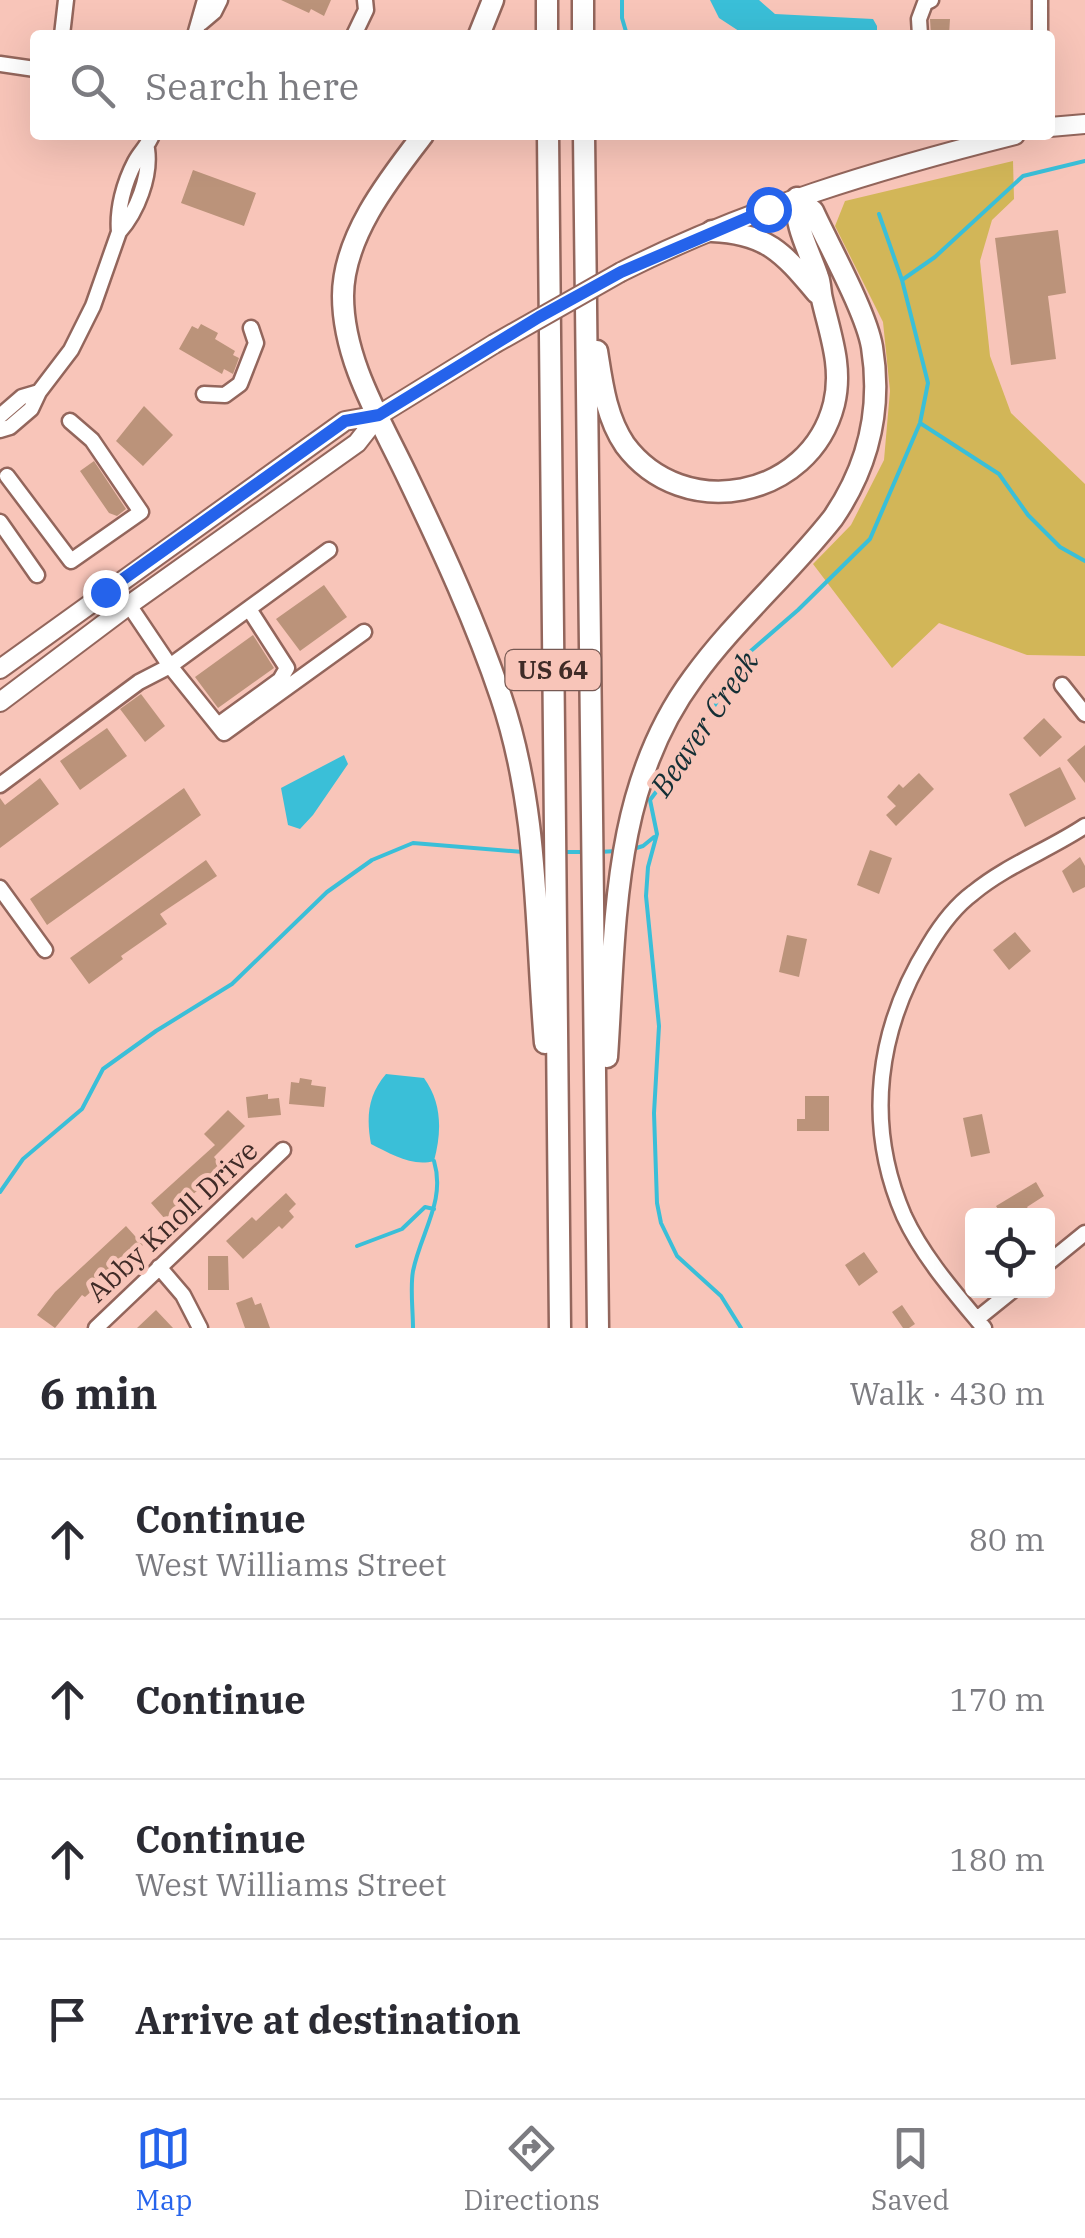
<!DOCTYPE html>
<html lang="en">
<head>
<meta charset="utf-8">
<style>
  body { margin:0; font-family:"IBM Plex Serif",serif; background:#f2f2f3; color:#2b2b33 }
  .controls { position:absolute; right:30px; bottom:30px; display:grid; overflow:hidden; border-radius:10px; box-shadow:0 10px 40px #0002 }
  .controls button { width:90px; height:90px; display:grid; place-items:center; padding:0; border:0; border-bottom:2px solid #e1e1e2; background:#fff; color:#2b2b33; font:50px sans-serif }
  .stop { position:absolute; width:30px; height:30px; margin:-22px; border:8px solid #2563eb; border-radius:50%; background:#fff }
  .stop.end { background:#2563eb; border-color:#fff; box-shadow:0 2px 10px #0008 }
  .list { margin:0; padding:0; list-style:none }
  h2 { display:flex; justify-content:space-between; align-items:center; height:130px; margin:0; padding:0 40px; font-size:42px }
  h2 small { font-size:32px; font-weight:400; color:#7c7c81 }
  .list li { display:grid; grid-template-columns:65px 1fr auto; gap:30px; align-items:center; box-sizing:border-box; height:160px; padding:0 40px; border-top:2px solid #e1e1e2 }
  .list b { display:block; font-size:38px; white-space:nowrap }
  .list p { margin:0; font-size:32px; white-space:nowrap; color:#7c7c81 }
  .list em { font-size:32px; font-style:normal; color:#7c7c81 }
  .icon { flex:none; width:55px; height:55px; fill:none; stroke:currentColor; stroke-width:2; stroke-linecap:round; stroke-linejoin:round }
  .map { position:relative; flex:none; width:1085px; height:1328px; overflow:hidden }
  .search { position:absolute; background:#fff; box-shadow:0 10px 40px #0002; left:30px; right:30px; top:30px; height:110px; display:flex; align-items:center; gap:25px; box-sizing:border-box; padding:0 35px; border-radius:10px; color:#7c7c81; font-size:38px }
  .sheet { height:770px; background:#fff }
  nav { display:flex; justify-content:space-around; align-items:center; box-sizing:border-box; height:140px; border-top:2px solid #e1e1e2; background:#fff; font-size:28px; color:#7c7c81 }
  nav a { display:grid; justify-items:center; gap:5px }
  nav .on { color:#2563eb }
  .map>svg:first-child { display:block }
</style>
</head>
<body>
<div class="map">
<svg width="1085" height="1328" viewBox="0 0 1085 1328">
  <rect width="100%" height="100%" fill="#f8c5b9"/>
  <path fill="#d2b658" d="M 1013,161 L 1014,199 L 992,220 L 980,261 L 990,356 L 1011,413 L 1085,484 L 1085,656 L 1027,655 L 939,623 L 892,668 L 813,564 L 851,525 L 884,460 L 890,391 L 883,322 L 835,226 L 845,201 Z"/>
  <path fill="#3abfd8" d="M 710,0 L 759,0 L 775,14 L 873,19 L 877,26 L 877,35 L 745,35 L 719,18 Z
    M 344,755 L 348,764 L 313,815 L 300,829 L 288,825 L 281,788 Z
    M 386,1074 L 424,1078 C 442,1103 442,1131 434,1161 C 412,1167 391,1154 371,1144 C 366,1117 368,1095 386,1074 Z"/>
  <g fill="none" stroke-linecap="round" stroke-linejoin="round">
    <path stroke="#3abfd8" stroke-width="4" d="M 622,0 L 622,18 L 627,35
      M 902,280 L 935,257 L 1023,176 L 1085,161
      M 920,423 L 999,474 L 1028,515 L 1060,547 L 1085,561
      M 633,849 L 643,846 L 654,837
      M 563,852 L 583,852
      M 598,852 L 618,851
      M 0,1192 L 23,1159 L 82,1109 L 103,1069 L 156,1031 L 232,984 L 327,892 L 372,860 L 413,843 L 523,852
      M 357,1246 L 402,1229 L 425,1207 L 434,1209
      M 413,1328 C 413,1310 410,1288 413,1271 C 421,1232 446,1201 434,1161
      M 741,1328 L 721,1296 L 677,1256 L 661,1223 L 657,1203 L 654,1113 L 659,1026 L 646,896 L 648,867 L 657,834 L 650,800 L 686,752 L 745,656 L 798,610 L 870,539 L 920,423 L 928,383 L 902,280 L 879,214"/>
  </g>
  <path fill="#bb937a" d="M 281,0 L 331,0 L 324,16 L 311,9 L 309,13 Z
    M 930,19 L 950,19 L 949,35 L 931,35 Z
    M 193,170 L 256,193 L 244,226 L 181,203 Z
    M 1058,230 L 1066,293 L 1048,296 L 1056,359 L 1011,365 L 995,238 Z
    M 201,324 L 218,333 L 215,339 L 235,351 L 233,355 L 239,358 L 233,374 L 224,369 L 222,374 L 179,349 L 192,326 L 198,329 Z
    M 144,406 L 173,435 L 143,466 L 116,441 Z
    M 94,461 L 126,509 L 117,516 L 109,513 L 80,471 Z
    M 324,585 L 347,617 L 300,651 L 276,619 Z
    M 253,635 L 274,668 L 218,708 L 195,677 Z
    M 141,694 L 165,726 L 145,742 L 120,709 Z
    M 1044,718 L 1062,737 L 1040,757 L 1023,738 Z
    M 107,728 L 127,756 L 80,790 L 60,761 Z
    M 1085,745 L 1085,783 L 1067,760 Z
    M 1060,767 L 1076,799 L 1025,827 L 1009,794 Z
    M 919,773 L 934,789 L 896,826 L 886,815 L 896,806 L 887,797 L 899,784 L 903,788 Z
    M 40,778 L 59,804 L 0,848 L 0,798 L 5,805 Z
    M 184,788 L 201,815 L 47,925 L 30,899 Z
    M 870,850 L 892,858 L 879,894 L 857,885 Z
    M 1080,857 L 1085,866 L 1085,887 L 1073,893 L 1062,871 Z
    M 206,860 L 217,876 L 160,914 L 167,924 L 121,956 L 123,959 L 89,984 L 70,958 Z
    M 1015,932 L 1031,951 L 1009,970 L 993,950 Z
    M 787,935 L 807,939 L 799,977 L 779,972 Z
    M 300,1078 L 312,1080 L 311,1085 L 326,1087 L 324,1107 L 289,1104 L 291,1082 L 299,1083 Z
    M 268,1094 L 268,1099 L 279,1098 L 281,1115 L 248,1118 L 246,1097 Z
    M 805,1096 L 829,1096 L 829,1131 L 797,1131 L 797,1119 L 805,1119 Z
    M 228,1110 L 245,1126 L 214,1157 L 223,1168 L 165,1219 L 151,1203 L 215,1145 L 204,1134 Z
    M 982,1114 L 990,1153 L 971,1157 L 963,1118 Z
    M 1036,1182 L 1044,1196 L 1027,1207 L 1029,1210 L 1021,1216 L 1002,1216 L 996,1206 Z
    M 286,1193 L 296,1204 L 289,1211 L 294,1217 L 282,1229 L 279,1226 L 243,1259 L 226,1241 L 252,1217 L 256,1221 Z
    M 126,1226 L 143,1245 L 85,1297 L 82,1295 L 55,1328 L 37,1315 L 55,1292 Z
    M 864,1252 L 878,1272 L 859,1286 L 845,1265 Z
    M 208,1256 L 228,1256 L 229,1290 L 208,1290 Z
    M 252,1297 L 255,1305 L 261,1303 L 270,1328 L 245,1328 L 236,1303 Z
    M 902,1305 L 915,1324 L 909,1328 L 903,1328 L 892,1312 Z
    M 156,1310 L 173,1328 L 137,1328 Z"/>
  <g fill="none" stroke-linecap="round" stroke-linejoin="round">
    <defs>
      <path id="minor" d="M 1040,0 L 1040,35
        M 201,23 L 214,12 L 220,0
        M 62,35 L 66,0
        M 195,35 L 205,0
        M 354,35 L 366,10 L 365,0
        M 920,35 L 919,19 L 925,3 L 931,0
        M 0,64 L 35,69
        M 119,232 C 117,209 124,183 135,162 C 140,152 148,146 152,135
        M 204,394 L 225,395 L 240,384 L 256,343 L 251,328
        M 0,416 L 22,397 L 39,392
        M 0,430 L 10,427 L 31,409 L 39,392 L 71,350 L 93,306 L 119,232 C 137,212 151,176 147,149
        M 7,476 L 71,561 L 141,512 L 92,440 L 70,421
        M 0,522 L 37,575
        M 129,605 L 170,666 L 329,550
        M 1062,685 L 1085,714
        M 218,725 L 280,680 L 287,668 L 249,609
        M 0,785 L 139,682 L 170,666 L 224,733 L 364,632
        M 0,888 L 45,950
        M 1048,1263 L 1085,1233
        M 159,1267 L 183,1295 L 200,1328
        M 977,1319 L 1013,1290
        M 96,1328 L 283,1150
        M 984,1328 C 955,1293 923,1257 904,1216 C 864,1124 877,1028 929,945 C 941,925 954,907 973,893 C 1007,865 1049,850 1085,826"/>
      <path id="major" d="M 1050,127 L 1085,124
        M 621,272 C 746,209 880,169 1015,135
        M 0,669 L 345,421 L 379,415
        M 0,702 L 129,605 L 357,443 L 379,415 L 494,344"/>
      <path id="highway" d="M 547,0 L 547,35
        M 583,0 L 583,35
        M 479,35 L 493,0
        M 423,135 C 389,179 343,237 343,296 C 343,362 382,422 409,480 C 443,551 476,623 501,697 C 539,809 535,926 545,1043
        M 548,135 L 560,1328
        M 584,135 L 598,1328
        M 712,231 C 767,233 784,254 817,293
        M 597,351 C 602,383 606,417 625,445 C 683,523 810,499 834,404 C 843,367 830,334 822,299 C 820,292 821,285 818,277 C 809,250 794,226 797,198
        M 607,1057 C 616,926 611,789 693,678 C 734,621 789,574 833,518 C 868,467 882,409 872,347 C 866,312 829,246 813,211 L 797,198"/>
    </defs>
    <use href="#minor" stroke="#93665c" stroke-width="19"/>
    <use href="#major" stroke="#93665c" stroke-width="22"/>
    <use href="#highway" stroke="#93665c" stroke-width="25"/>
    <use href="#minor" stroke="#fff" stroke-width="14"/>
    <use href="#major" stroke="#fff" stroke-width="18"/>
    <use href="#highway" stroke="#fff" stroke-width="20"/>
    <defs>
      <path id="major-bridge" d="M 494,344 L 621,272"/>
    </defs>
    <use href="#major-bridge" stroke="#93665c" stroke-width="22" stroke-linecap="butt"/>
    <use href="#major-bridge" stroke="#fff" stroke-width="18"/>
  </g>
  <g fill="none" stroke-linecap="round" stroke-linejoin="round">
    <path stroke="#2563eb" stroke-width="12" d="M 105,592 L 345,421 L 379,415 L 539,317 L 621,272 L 768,209"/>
  </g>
  <g text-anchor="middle" stroke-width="9" stroke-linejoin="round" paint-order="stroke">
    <rect fill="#f8c5b9" stroke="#765953" stroke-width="2.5" x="505.5" y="650" width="95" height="40" rx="8"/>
    <g font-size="25" font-weight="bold" fill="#3f2b27">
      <text x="553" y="679">US 64</text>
    </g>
    <g font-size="28" fill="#3f2b27" stroke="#f8c5b9">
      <text transform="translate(172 1221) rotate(-43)" y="10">Abby Knoll Drive</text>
    </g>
    <g font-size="30" font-style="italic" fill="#142f35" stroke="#f8c5b9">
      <text transform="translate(705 724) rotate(-56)" y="10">Beaver Creek</text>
    </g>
  </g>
</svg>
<div class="controls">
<button><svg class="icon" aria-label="locate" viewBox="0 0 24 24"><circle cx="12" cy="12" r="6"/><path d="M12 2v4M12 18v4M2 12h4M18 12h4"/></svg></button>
</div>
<div class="stop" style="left:768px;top:209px"></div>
<div class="stop end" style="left:105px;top:592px"></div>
<div class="search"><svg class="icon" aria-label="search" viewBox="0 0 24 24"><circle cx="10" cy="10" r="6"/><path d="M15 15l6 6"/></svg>Search here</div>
</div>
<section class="sheet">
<h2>6 min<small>Walk · 430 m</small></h2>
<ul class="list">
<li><svg class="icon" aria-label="ahead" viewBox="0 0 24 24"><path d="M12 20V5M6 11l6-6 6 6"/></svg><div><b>Continue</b><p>West Williams Street</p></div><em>80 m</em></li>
<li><svg class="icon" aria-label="ahead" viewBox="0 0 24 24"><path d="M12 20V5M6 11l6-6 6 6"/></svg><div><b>Continue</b></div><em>170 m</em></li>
<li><svg class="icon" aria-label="ahead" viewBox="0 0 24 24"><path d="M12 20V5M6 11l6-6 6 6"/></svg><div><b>Continue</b><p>West Williams Street</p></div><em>180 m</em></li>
<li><svg class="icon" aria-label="arrive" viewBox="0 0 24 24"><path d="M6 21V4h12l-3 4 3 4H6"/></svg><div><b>Arrive at destination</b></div></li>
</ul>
</section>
<nav>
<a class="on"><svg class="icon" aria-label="map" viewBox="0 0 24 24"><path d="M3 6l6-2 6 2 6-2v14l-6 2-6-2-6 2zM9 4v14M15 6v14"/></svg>Map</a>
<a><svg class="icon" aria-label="directions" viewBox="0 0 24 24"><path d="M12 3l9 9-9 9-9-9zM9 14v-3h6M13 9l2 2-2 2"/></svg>Directions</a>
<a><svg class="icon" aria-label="saved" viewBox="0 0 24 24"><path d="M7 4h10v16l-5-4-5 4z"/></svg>Saved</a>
</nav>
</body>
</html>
